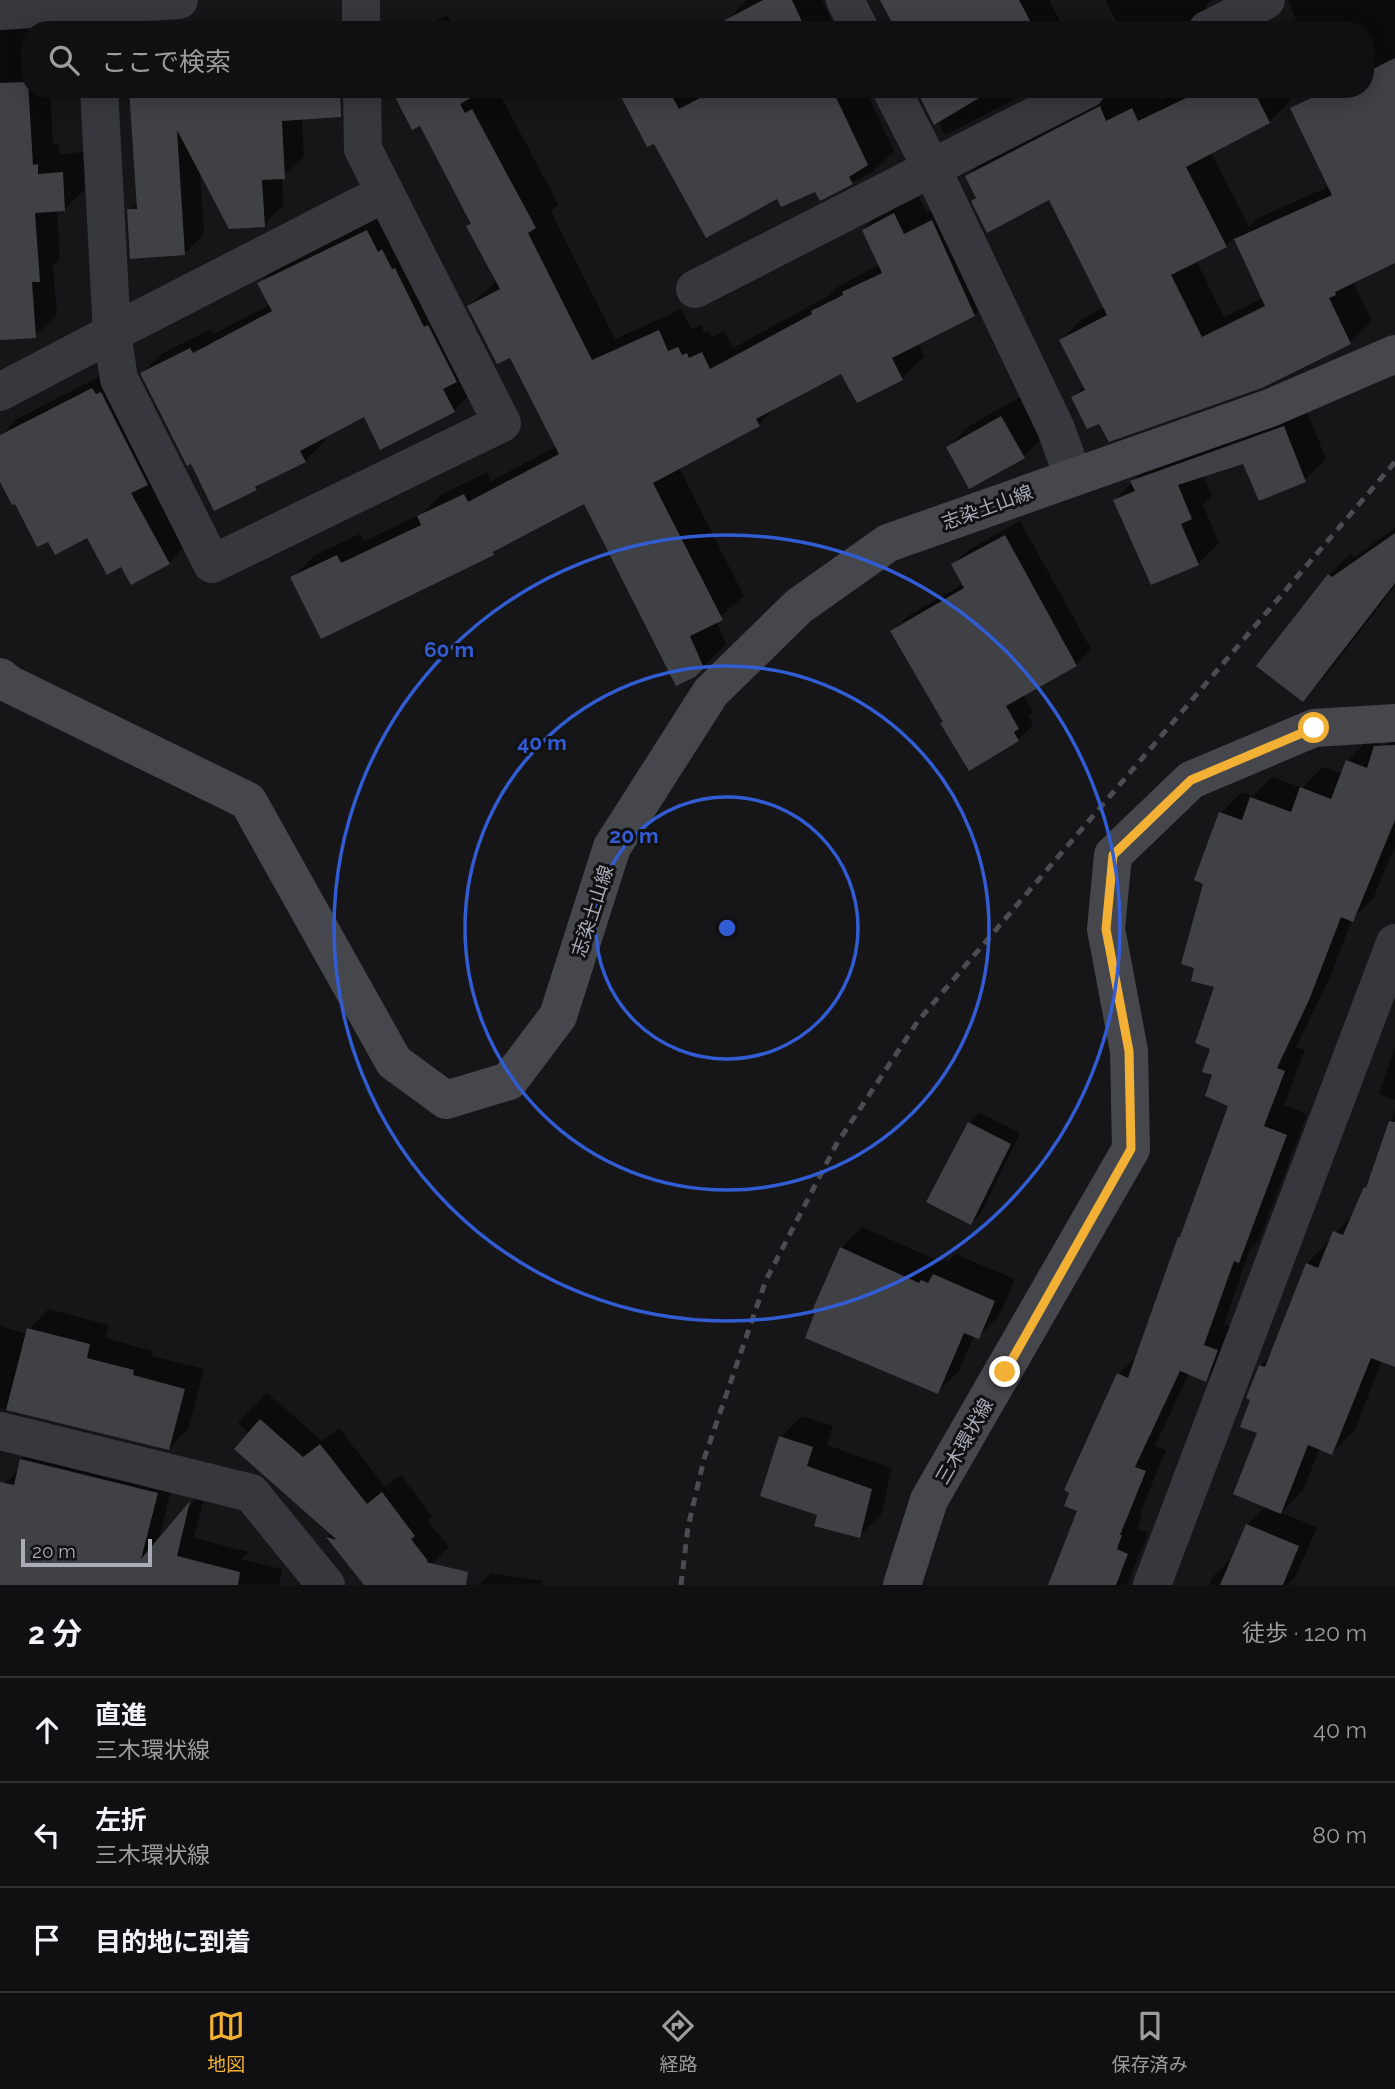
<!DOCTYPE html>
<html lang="ja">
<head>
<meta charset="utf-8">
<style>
  body { margin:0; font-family:Raleway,"Noto Sans JP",sans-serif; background:#19191b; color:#f1f3f6 }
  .scale { position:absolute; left:21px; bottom:18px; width:131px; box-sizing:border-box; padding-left:7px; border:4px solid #a8adb8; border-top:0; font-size:19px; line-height:24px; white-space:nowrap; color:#a8adb8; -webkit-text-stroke:5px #111113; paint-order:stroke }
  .stop { position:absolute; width:21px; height:21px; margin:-16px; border:5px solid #f2b134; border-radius:50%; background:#fff }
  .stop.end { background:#f2b134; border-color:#fff; box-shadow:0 2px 7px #0008 }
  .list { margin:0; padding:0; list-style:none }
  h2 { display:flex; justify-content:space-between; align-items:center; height:91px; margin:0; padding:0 28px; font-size:30px }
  h2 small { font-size:23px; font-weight:400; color:#9c9d9f }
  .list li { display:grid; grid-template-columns:46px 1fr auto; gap:21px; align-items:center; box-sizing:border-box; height:105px; padding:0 28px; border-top:2px solid #303032 }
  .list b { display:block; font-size:26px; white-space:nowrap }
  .list p { margin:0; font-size:23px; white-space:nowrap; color:#9c9d9f }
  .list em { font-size:23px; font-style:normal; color:#9c9d9f }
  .icon { flex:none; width:38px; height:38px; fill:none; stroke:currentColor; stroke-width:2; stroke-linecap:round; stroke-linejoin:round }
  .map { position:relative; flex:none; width:1395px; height:1585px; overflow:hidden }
  .search { position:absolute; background:#101012; box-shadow:0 4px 18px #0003; left:21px; right:21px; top:21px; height:77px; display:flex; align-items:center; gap:18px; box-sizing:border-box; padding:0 24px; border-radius:28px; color:#9c9d9f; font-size:26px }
  .sheet { height:406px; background:#101012 }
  nav { display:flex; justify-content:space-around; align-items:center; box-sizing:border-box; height:98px; border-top:2px solid #303032; background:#101012; font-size:19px; color:#9c9d9f }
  nav a { display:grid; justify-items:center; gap:4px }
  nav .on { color:#f2b134 }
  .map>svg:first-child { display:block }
</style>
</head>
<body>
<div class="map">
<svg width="1395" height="1585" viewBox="0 0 1395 1585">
  <rect width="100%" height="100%" fill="#161618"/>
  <path fill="#0007" fill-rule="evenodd" d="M 747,0 L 822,0 L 836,30 L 732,30 L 727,20 Z
    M 883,0 L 1049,0 L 1065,30 L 899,30 Z
    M 1105,0 L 1214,0 L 1206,5 L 1208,17 L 1226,30 L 1176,30 L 1173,24 L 1162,30 L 1121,30 Z
    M 1288,0 L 1395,0 L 1395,240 L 1327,89 L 1365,89 L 1365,30 L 1300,30 Z
    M 447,15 L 455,30 L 419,30 Z
    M 57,22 L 58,30 L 30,30 L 30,89 L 50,89 L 53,144 L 59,144 L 59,154 L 83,152 L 86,188 L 65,209 L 57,210 L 60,259 L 53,266 L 57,315 L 35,336 L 0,339 L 0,26 Z
    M 131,89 L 302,118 L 304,157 L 282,177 L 283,205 L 264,225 L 200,170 L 204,234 L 185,253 L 129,210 L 138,201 Z
    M 393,89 L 487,89 L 488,91 L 497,89 L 558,204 L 551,212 L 615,339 L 682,309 L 691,329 L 701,325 L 704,333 L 709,331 L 712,337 L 725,331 L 733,348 L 828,296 L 836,288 L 880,264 L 863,229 L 886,206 L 916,191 L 927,213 L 955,199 L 997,292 L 974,315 L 918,343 L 924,356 L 901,379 L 842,372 L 777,406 L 759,425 L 679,467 L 744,596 L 716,621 L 726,644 L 694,676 L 585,502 L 500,547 L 493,553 L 292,578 L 315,555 L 360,534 L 364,541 L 422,514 L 442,494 L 487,472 L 491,481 L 557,446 L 511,355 L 469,306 L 497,280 L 472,223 L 420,123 Z
    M 619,89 L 865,89 L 894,151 L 873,172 L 820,198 L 816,189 L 777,197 L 654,141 Z
    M 918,89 L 1035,89 L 945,135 L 939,123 L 936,125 Z
    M 1117,89 L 1155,89 L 1160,100 L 1184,89 L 1286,89 L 1291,100 L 1269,122 L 1211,152 L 1249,227 L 1258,218 L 1334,184 L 1375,264 L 1354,285 L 1372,321 L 1350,342 L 1100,421 L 1073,397 L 1084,386 L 1061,340 L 1082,319 L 1105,307 L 1050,198 L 978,197 L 967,176 L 989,155 ZM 1235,236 L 1263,298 L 1224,317 L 1196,260 L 1226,246 Z
    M 387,211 L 474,390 L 454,411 L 365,415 L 323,437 L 325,441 L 305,461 L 263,481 L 256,489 L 142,373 L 163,353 L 211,329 L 214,334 L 271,304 L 260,283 L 280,263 Z
    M 110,371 L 186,545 L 169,563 L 88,535 L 49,539 L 0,477 L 0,437 L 17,419 Z
    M 1022,396 L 1045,436 L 1023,457 L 948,447 L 969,426 Z
    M 1305,406 L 1326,459 L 1305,480 L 1260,499 L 1244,461 L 1203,475 L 1212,496 L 1203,505 L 1219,543 L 1198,564 L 1115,500 L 1153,460 Z
    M 1020,521 L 1091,649 L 1076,665 L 1023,694 L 1033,712 L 1029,716 L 1033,725 L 1018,740 L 945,721 L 892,631 L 908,616 L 963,584 L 953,565 L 968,550 Z
    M 1395,528 L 1395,586 L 1324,678 L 1302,699 L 1259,665 L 1329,575 L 1350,554 L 1354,557 Z
    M 1393,738 L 1395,739 L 1395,846 L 1373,899 L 1352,919 L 1330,978 L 1296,1047 L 1305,1050 L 1284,1105 L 1307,1114 L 1259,1240 L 1250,1249 L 1224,1324 L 1238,1329 L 1226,1358 L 1205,1379 L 1189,1373 L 1155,1446 L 1166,1450 L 1140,1513 L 1142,1514 L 1137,1528 L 1148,1533 L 1127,1585 L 1050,1585 L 1079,1510 L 1119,1374 L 1138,1355 L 1230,1105 L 1215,1074 L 1213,1048 L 1216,986 L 1206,883 L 1221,813 L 1242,792 L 1253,796 L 1272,777 L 1302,788 L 1323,767 L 1342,774 L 1347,761 L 1368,740 L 1385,746 Z
    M 1395,1047 L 1395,1100 L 1379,1094 Z
    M 1395,1110 L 1395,1365 L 1382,1360 L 1355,1430 L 1332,1453 L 1320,1448 L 1303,1490 L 1281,1513 L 1317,1527 L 1296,1576 L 1288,1585 L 1209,1585 L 1212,1577 L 1231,1559 L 1233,1560 L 1247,1525 L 1266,1506 L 1259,1432 L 1260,1366 L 1273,1353 L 1307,1264 L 1355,1212 L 1365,1188 L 1370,1183 Z
    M 980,1113 L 1020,1133 L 981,1213 L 971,1223 L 969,1123 Z
    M 862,1227 L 941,1262 L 944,1260 L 948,1262 L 955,1254 L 1015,1279 L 999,1316 L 978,1337 L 974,1335 L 959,1371 L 938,1392 L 841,1248 Z
    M 48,1309 L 109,1325 L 105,1338 L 153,1351 L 151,1356 L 204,1369 L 188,1429 L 169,1448 L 0,1408 L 0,1326 L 27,1334 L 29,1329 Z
    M 267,1393 L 322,1441 L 339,1428 L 385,1487 L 401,1475 L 432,1517 L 428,1521 L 449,1547 L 431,1565 L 405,1585 L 366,1585 L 328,1537 L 332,1533 L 238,1422 Z
    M 802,1416 L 833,1426 L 827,1445 L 892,1468 L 881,1515 L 859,1536 L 819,1514 L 781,1437 Z
    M 40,1441 L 175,1474 L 158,1542 L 207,1487 L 194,1538 L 249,1552 L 241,1559 L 282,1569 L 279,1585 L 0,1585 L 0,1503 L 5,1483 L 20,1468 L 22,1459 Z
    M 491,1573 L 542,1581 L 541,1585 L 479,1585 Z"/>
  <path fill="#404145" d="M 763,0 L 792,0 L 806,30 L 730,30 L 725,20 Z
    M 880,0 L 1019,0 L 1035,30 L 896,30 Z
    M 1395,58 L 1395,263 L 1335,292 L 1336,295 L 1329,298 L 1351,344 L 1262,388 L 1109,442 L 1099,424 L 1087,429 L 1071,397 L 1085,390 L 1059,340 L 1107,315 L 1049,200 L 987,233 L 971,201 L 976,198 L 965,176 L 1100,106 L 1106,121 L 1132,108 L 1138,121 L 1205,89 L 1253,89 L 1270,123 L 1186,167 L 1227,247 L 1171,275 L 1202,337 L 1265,306 L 1234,239 L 1332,195 L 1290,108 L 1330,89 L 1365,89 L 1365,73 Z
    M 28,82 L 33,165 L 38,164 L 38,174 L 63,172 L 65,211 L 35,213 L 40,282 L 32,282 L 36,338 L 0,340 L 0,83 Z
    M 129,89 L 340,89 L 341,117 L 282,121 L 285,179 L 262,180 L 265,227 L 229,229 L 177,130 L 185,255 L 130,259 L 127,209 L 137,209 Z
    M 391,89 L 487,89 L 460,104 L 465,113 L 472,109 L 536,228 L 528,233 L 592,360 L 659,330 L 668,351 L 678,347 L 682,355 L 687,353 L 689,358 L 702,352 L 710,369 L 812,314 L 811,311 L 843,295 L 842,292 L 882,273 L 862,230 L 894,213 L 904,234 L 932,220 L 975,316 L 892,358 L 903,380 L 857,403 L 841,374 L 756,419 L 760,426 L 653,483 L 723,620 L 690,636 L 704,668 L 695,677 L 676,686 L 584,504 L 493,552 L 494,555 L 321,639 L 290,577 L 337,555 L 341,563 L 421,525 L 417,516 L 464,494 L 468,502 L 559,454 L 510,358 L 497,364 L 467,306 L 500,289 L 466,226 L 471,224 L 420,126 L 412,130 Z
    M 617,89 L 668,89 L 679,109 L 717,89 L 832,89 L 868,165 L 849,177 L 853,184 L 820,201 L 815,192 L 781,207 L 777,199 L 706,238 L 654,144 L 647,147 Z
    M 916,89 L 994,89 L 934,125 Z
    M 367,230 L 378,252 L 382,249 L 392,269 L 395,268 L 424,327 L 428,325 L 457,382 L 443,389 L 455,412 L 380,450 L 364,417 L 300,451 L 306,462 L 255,487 L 257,490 L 214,511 L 191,464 L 187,466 L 140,373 L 190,348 L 193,353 L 272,311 L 257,283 Z
    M 92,388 L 96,394 L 101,392 L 148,485 L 131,493 L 170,564 L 131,585 L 121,567 L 107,575 L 87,538 L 55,555 L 48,542 L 37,547 L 15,504 L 12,505 L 0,482 L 0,435 Z
    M 1001,416 L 1025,458 L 969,489 L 946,447 Z
    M 1284,426 L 1306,482 L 1259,501 L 1243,464 L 1178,485 L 1192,519 L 1181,524 L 1199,565 L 1151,585 L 1113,500 L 1135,491 L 1130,481 Z
    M 1395,533 L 1395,583 L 1303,702 L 1256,666 L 1328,574 L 1332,577 Z
    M 1005,535 L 1077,666 L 1006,706 L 1019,729 L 1014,732 L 1019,741 L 969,771 L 940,723 L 943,722 L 890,631 L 964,588 L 951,564 Z
    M 1395,745 L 1395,820 L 1353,922 L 1341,917 L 1309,1000 L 1277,1068 L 1285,1071 L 1264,1126 L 1287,1135 L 1239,1263 L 1234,1261 L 1204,1345 L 1218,1350 L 1206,1382 L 1180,1371 L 1135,1467 L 1146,1471 L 1120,1535 L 1122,1535 L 1117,1549 L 1128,1554 L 1116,1585 L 1048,1585 L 1077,1511 L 1064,1506 L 1069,1493 L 1064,1490 L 1117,1373 L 1128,1378 L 1178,1237 L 1180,1237 L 1228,1106 L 1205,1096 L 1212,1075 L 1202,1072 L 1210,1049 L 1195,1043 L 1214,987 L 1191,981 L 1194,968 L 1181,964 L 1203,884 L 1194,880 L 1219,812 L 1242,820 L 1250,797 L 1291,812 L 1300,787 L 1331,799 L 1346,760 L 1367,768 L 1374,746 Z
    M 1389,1121 L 1395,1122 L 1395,1367 L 1371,1358 L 1332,1455 L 1308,1445 L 1281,1514 L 1233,1494 L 1257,1433 L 1240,1427 L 1250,1400 L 1246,1398 L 1259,1365 L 1265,1367 L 1306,1263 L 1318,1268 L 1333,1231 L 1343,1235 L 1364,1187 L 1366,1188 Z
    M 968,1122 L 1011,1144 L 971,1225 L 926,1202 Z
    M 840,1247 L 919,1283 L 921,1280 L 928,1283 L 933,1274 L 995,1301 L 979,1339 L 964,1333 L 938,1394 L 805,1338 L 815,1312 L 812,1311 Z
    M 27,1328 L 90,1344 L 87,1358 L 134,1370 L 133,1375 L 185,1389 L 169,1450 L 6,1410 Z
    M 260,1419 L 303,1457 L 320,1444 L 367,1504 L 382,1492 L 415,1536 L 411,1539 L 428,1561 L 426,1562 L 468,1572 L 466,1585 L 364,1585 L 326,1537 L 337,1540 L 234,1449 Z
    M 779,1436 L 813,1447 L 807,1466 L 872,1489 L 860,1538 L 814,1526 L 817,1515 L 760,1496 Z
    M 20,1459 L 158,1493 L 141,1559 L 190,1501 L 177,1556 L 240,1572 L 238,1585 L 0,1585 L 0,1482 L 14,1485 Z
    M 1246,1524 L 1299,1546 L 1283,1585 L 1220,1585 Z"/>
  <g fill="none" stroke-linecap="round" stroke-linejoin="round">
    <path stroke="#37383d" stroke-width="38" d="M 361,0 L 361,30
      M 845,0 L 860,30
      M 0,11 L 179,0
      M 1207,30 L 1266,0
      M 362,89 L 363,149 L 502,423 L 212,564 L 119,379 L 112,333 L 385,193
      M 891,89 L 931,167 L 1056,429 L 1073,476
      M 695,289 L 1087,89
      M 0,392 L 112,333 L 99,89
      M 0,1431 L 251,1493 L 326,1585
      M 1152,1585 L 1395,943"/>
    <path stroke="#45474d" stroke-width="38" d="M 0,677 L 9,684 L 248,801 L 394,1062 L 446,1100 L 509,1081 L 558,1016 L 612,847 L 711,692 L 799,606 L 888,543 L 1270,408 L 1395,354
      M 902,1585 L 929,1500 L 1131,1149 L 1129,1051 L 1106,929 L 1113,855 L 1191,780 L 1314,728 L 1395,723"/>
    <path stroke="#4a4c52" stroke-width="5" stroke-dasharray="9 7" stroke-linecap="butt" d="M 681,1585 L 688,1527 L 704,1459 L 766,1280 L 836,1145 L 918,1021 L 1395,462"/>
  </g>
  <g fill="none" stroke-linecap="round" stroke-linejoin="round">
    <path stroke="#f2b134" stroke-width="9" d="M 1005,1372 L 1131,1149 L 1129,1051 L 1106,929 L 1113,855 L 1191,780 L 1314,728"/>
  </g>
  <g fill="none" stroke="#325cd3" stroke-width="3.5">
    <circle cx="727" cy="928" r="131"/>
    <circle cx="727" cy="928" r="262"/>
    <circle cx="727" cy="928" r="393"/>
  </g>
  <g text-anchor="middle" stroke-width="6" stroke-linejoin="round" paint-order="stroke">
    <g font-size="19" fill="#a8adb8" stroke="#111113">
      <text transform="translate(987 507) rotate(-20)" y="7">志染土山線</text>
      <text transform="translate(592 911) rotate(-72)" y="7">志染土山線</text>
      <text transform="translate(964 1441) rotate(-60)" y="7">三木環状線</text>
    </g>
  </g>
  <circle cx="727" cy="928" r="10" fill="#325cd3" stroke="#111113" stroke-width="3.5"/>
  <g font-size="21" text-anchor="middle" font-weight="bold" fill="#325cd3" stroke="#111113" stroke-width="6" stroke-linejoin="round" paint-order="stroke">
    <text x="449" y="657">60 m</text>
    <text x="542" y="750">40 m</text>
    <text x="634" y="843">20 m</text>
  </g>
</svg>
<div class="scale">20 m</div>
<div class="stop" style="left:1314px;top:728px"></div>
<div class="stop end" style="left:1005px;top:1372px"></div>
<div class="search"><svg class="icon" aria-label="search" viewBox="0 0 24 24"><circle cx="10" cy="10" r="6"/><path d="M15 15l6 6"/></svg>ここで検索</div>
</div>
<section class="sheet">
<h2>2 分<small>徒歩 · 120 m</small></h2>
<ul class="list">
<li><svg class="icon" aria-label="ahead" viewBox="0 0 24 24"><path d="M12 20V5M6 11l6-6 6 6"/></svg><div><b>直進</b><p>三木環状線</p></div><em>40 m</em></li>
<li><svg class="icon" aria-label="left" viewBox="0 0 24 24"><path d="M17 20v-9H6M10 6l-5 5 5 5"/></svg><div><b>左折</b><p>三木環状線</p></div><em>80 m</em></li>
<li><svg class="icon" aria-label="arrive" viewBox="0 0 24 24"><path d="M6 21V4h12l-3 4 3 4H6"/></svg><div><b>目的地に到着</b></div></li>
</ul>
</section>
<nav>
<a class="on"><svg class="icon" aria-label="map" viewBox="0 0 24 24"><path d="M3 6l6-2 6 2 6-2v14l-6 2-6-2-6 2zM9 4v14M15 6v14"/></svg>地図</a>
<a><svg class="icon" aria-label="directions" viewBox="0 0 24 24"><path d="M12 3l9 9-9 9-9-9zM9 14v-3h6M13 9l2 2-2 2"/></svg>経路</a>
<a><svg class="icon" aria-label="saved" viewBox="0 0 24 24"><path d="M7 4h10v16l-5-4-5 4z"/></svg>保存済み</a>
</nav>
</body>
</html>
